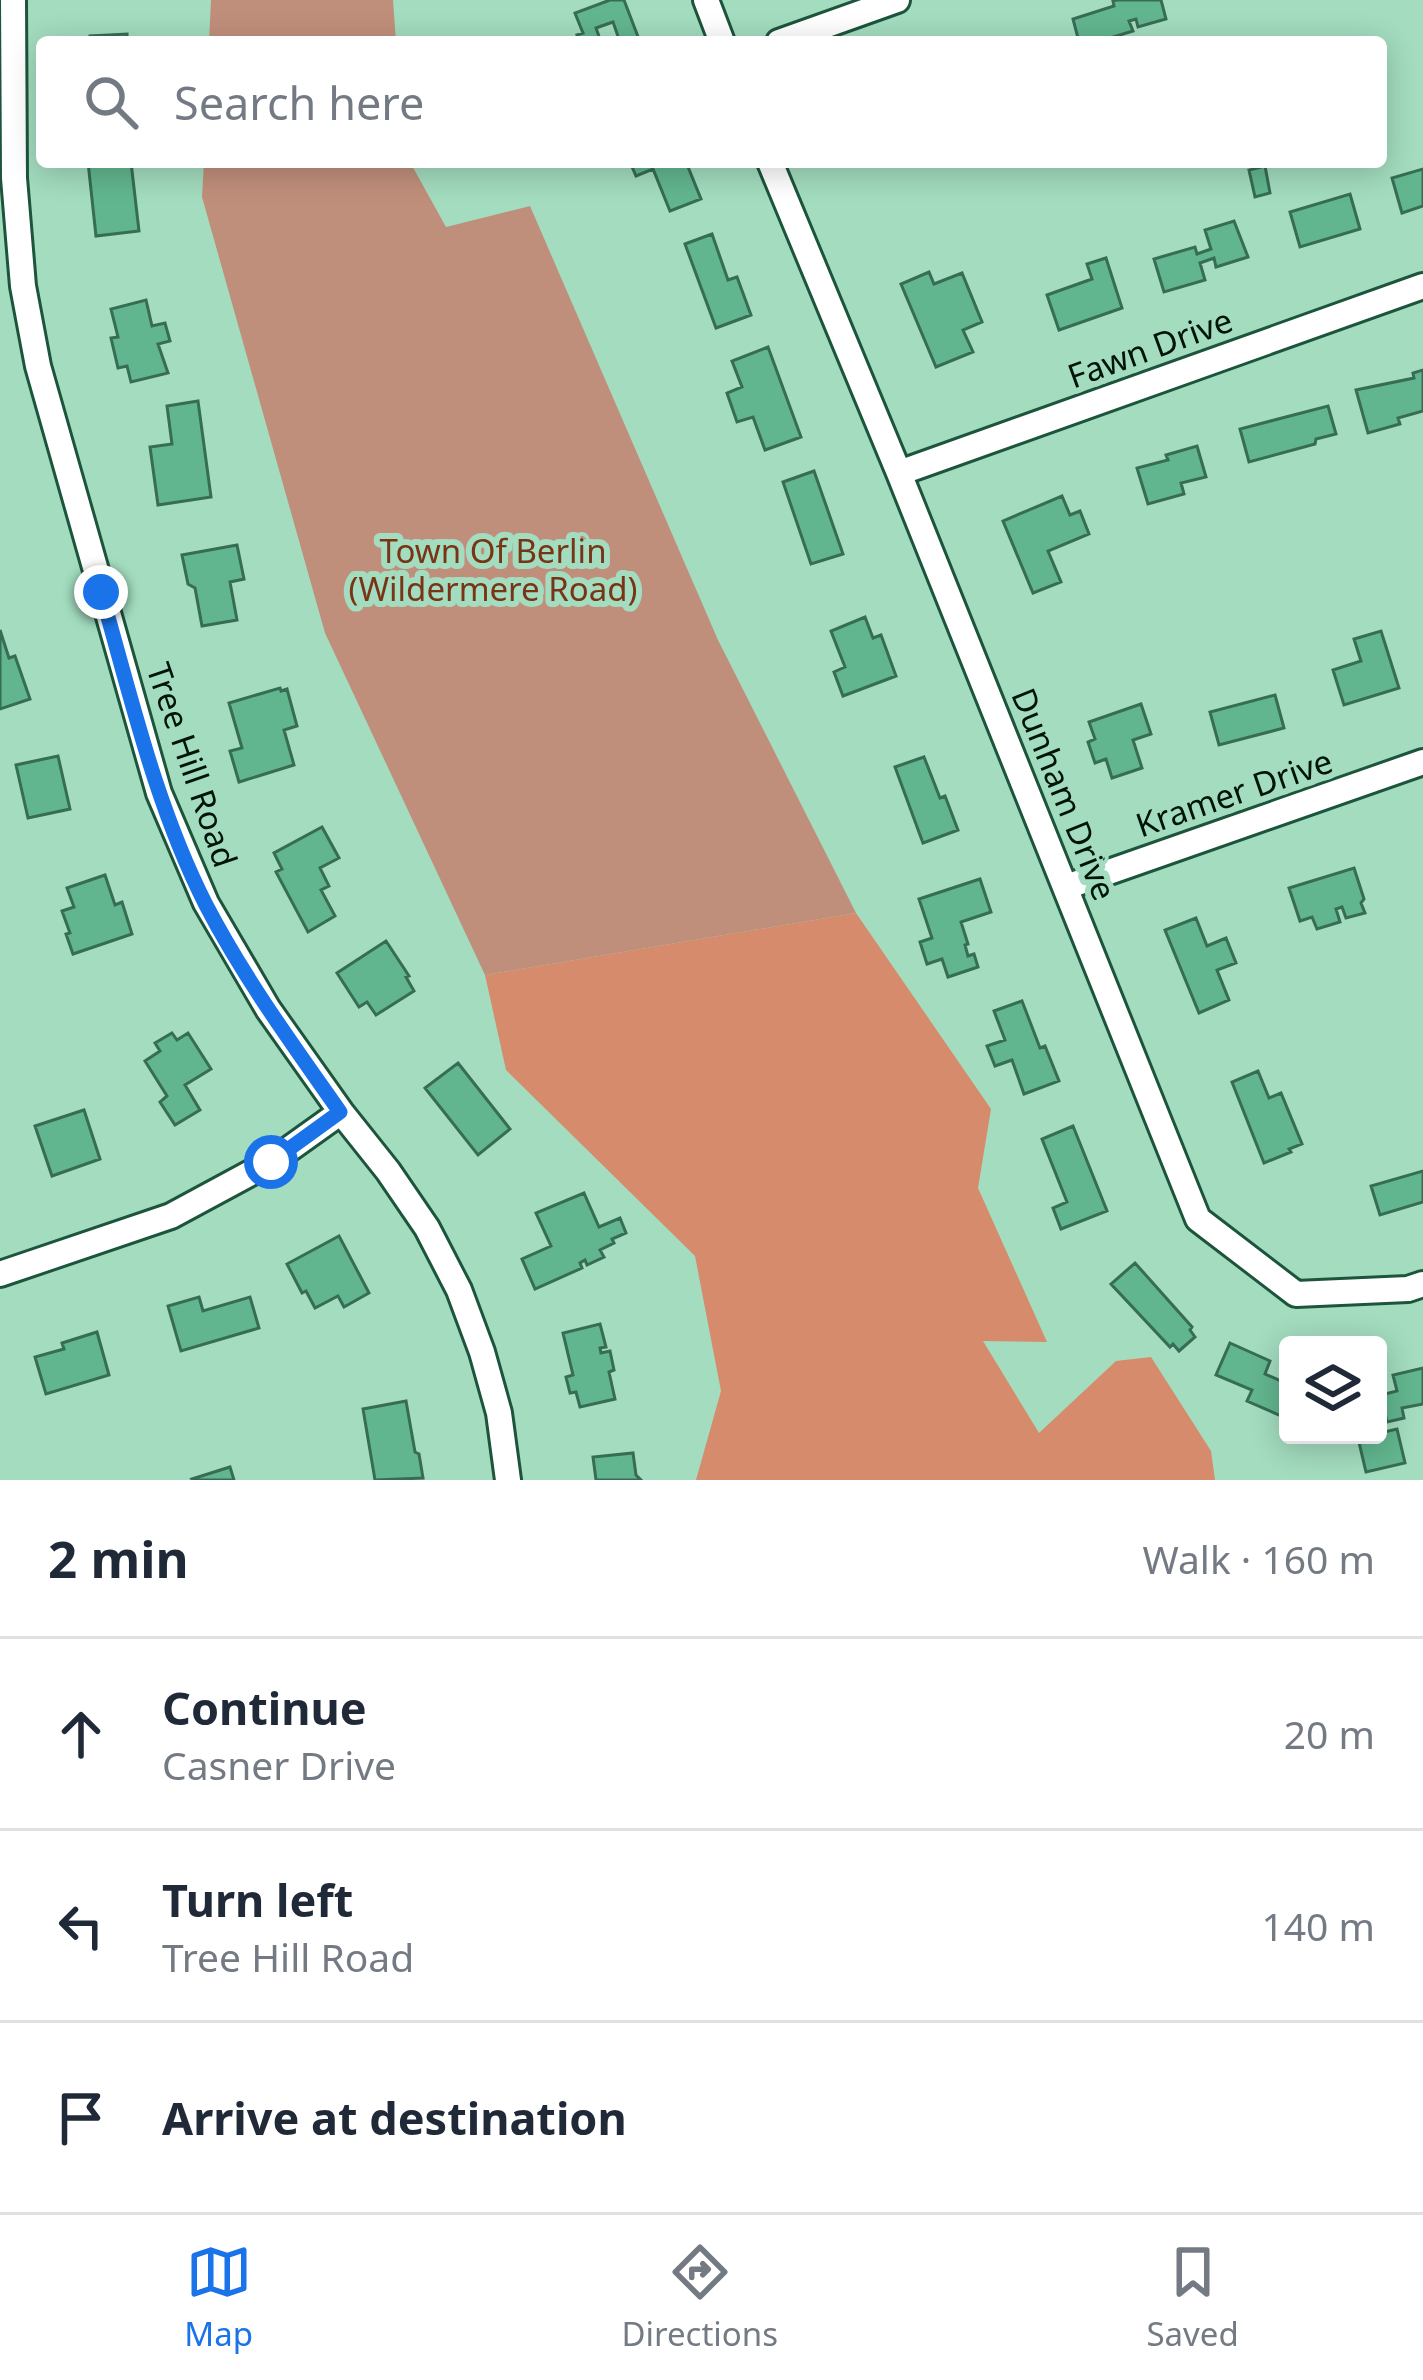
<!DOCTYPE html>
<html lang="en">
<head>
<meta charset="utf-8">
<style>
  body { margin:0; font-family:"Noto Sans",sans-serif; background:#f2f2f3; color:#1f2937 }
  .controls { position:absolute; right:36px; bottom:36px; display:grid; overflow:hidden; border-radius:12px; box-shadow:0 6px 30px #0003 }
  .controls button { width:108px; height:108px; display:grid; place-items:center; padding:0; border:0; border-bottom:3px solid #e0e1e3; background:#fff; color:#1f2937; font:60px sans-serif }
  .stop { position:absolute; width:36px; height:36px; margin:-27px; border:9px solid #1a73e8; border-radius:50%; background:#fff }
  .stop.end { background:#1a73e8; border-color:#fff; box-shadow:0 3px 12px #0008 }
  .list { margin:0; padding:0; list-style:none }
  h2 { display:flex; justify-content:space-between; align-items:center; height:156px; margin:0; padding:0 48px; font-size:51px }
  h2 small { font-size:39px; font-weight:400; color:#747a83 }
  .list li { display:grid; grid-template-columns:78px 1fr auto; gap:36px; align-items:center; box-sizing:border-box; height:192px; padding:0 48px; border-top:3px solid #e0e1e3 }
  .list b { display:block; font-size:45px; white-space:nowrap }
  .list p { margin:0; font-size:39px; white-space:nowrap; color:#747a83 }
  .list em { font-size:39px; font-style:normal; color:#747a83 }
  .icon { flex:none; width:66px; height:66px; fill:none; stroke:currentColor; stroke-width:2; stroke-linecap:round; stroke-linejoin:round }
  .map { position:relative; flex:none; width:1423px; height:1480px; overflow:hidden }
  .search { position:absolute; background:#fff; box-shadow:0 6px 30px #0003; left:36px; right:36px; top:36px; height:132px; display:flex; align-items:center; gap:30px; box-sizing:border-box; padding:0 42px; border-radius:12px; color:#747a83; font-size:45px }
  .sheet { height:732px; background:#fff }
  nav { display:flex; justify-content:space-around; align-items:center; box-sizing:border-box; height:168px; border-top:3px solid #e0e1e3; background:#fff; font-size:33px; color:#747a83 }
  nav a { display:grid; justify-items:center; gap:6px }
  nav .on { color:#1a73e8 }
  .map>svg:first-child { display:block }
</style>
</head>
<body>
<div class="map">
<svg width="1423" height="1480" viewBox="0 0 1423 1480">
  <rect width="100%" height="100%" fill="#a3dcbf"/>
  <path fill="#c08f7b" d="M 211,0 L 393,0 L 396,42 L 209,42 Z
    M 204,162 L 410,162 L 446,227 L 530,206 L 718,640 L 856,913 L 485,975 L 325,633 L 202,197 Z"/>
  <path fill="#d68b6d" d="M 856,913 L 991,1109 L 978,1188 L 1047,1342 L 983,1341 L 1039,1433 L 1116,1361 L 1151,1357 L 1211,1451 L 1215,1480 L 696,1480 L 721,1391 L 695,1256 L 506,1070 L 485,975 Z"/>
  <path fill="#62b68f" stroke="#366d54" stroke-width="3" d="M 610,0 L 624,0 L 640,42 L 620,42 L 613,22 L 596,28 L 601,42 L 580,42 L 577,35 L 583,33 L 575,13 Z
    M 1117,0 L 1161,0 L 1166,19 L 1138,27 L 1136,19 L 1129,21 L 1133,31 L 1097,42 L 1079,42 L 1073,19 L 1114,6 L 1113,1 Z
    M 127,34 L 127,42 L 90,42 L 90,36 Z
    M 88,162 L 131,162 L 139,231 L 96,236 Z
    M 630,162 L 686,162 L 701,199 L 670,211 L 653,169 L 636,176 Z
    M 1265,166 L 1270,193 L 1255,197 L 1249,170 Z
    M 1423,169 L 1423,206 L 1402,213 L 1392,178 Z
    M 1350,194 L 1360,229 L 1300,247 L 1290,212 Z
    M 1234,221 L 1248,257 L 1216,267 L 1214,258 L 1200,263 L 1205,280 L 1164,292 L 1154,259 L 1195,247 L 1197,254 L 1211,249 L 1205,230 Z
    M 712,234 L 728,280 L 737,277 L 751,315 L 716,328 L 685,244 Z
    M 1106,258 L 1122,308 L 1059,330 L 1047,295 L 1092,279 L 1087,264 Z
    M 929,272 L 934,284 L 962,273 L 982,322 L 963,330 L 973,352 L 936,367 L 901,284 Z
    M 146,300 L 152,326 L 165,323 L 170,341 L 158,344 L 168,373 L 131,382 L 127,366 L 118,368 L 111,338 L 118,337 L 111,309 Z
    M 768,347 L 801,437 L 765,450 L 753,417 L 737,422 L 727,393 L 742,387 L 732,361 Z
    M 1423,370 L 1423,411 L 1398,418 L 1400,424 L 1368,433 L 1356,390 L 1414,378 L 1413,373 Z
    M 198,401 L 211,497 L 158,505 L 150,447 L 172,444 L 167,406 Z
    M 1328,406 L 1336,434 L 1316,439 L 1315,444 L 1249,462 L 1240,429 Z
    M 1197,446 L 1206,477 L 1181,483 L 1184,494 L 1148,504 L 1137,468 L 1168,460 L 1166,455 Z
    M 814,471 L 843,554 L 811,564 L 783,482 Z
    M 1062,496 L 1070,515 L 1080,511 L 1089,534 L 1048,551 L 1061,582 L 1033,593 L 1003,521 Z
    M 237,545 L 244,579 L 230,582 L 237,620 L 202,626 L 195,588 L 188,584 L 182,555 Z
    M 865,617 L 873,638 L 881,635 L 896,676 L 843,696 L 834,672 L 845,667 L 831,631 Z
    M 0,630 L 9,658 L 15,656 L 30,699 L 0,709 Z
    M 1381,631 L 1399,688 L 1344,705 L 1333,670 L 1361,661 L 1354,639 Z
    M 280,688 L 281,691 L 287,689 L 297,726 L 284,730 L 294,765 L 239,782 L 230,751 L 242,748 L 229,703 Z
    M 1275,695 L 1284,728 L 1219,745 L 1210,712 Z
    M 1141,704 L 1151,734 L 1133,740 L 1142,768 L 1112,778 L 1106,759 L 1095,763 L 1088,742 L 1095,739 L 1089,722 Z
    M 58,756 L 70,809 L 28,818 L 16,765 Z
    M 924,757 L 940,798 L 945,796 L 958,830 L 923,843 L 895,767 Z
    M 322,827 L 339,858 L 320,868 L 329,886 L 321,890 L 335,916 L 308,932 L 276,872 L 282,869 L 274,853 Z
    M 1354,868 L 1364,899 L 1361,903 L 1365,913 L 1346,918 L 1342,907 L 1336,909 L 1340,922 L 1317,929 L 1312,917 L 1300,921 L 1289,888 Z
    M 105,875 L 115,905 L 122,902 L 132,934 L 73,954 L 66,934 L 70,933 L 62,911 L 74,907 L 67,888 Z
    M 980,879 L 991,912 L 961,922 L 968,944 L 965,945 L 968,956 L 974,954 L 978,967 L 948,977 L 942,959 L 927,964 L 920,942 L 932,938 L 919,899 Z
    M 1196,918 L 1207,946 L 1226,938 L 1236,963 L 1217,970 L 1229,1000 L 1199,1013 L 1165,930 Z
    M 386,941 L 409,976 L 406,977 L 414,991 L 376,1015 L 367,1002 L 359,1007 L 337,973 Z
    M 1022,1001 L 1040,1048 L 1045,1046 L 1059,1081 L 1024,1094 L 1012,1060 L 995,1066 L 987,1046 L 1005,1040 L 994,1011 Z
    M 172,1033 L 177,1040 L 188,1033 L 211,1069 L 185,1085 L 200,1110 L 175,1125 L 160,1102 L 167,1096 L 145,1061 L 160,1051 L 155,1043 Z
    M 458,1063 L 510,1129 L 478,1155 L 425,1088 Z
    M 1258,1071 L 1269,1098 L 1281,1093 L 1302,1144 L 1289,1149 L 1291,1152 L 1264,1163 L 1232,1082 Z
    M 84,1110 L 100,1159 L 52,1176 L 35,1126 Z
    M 1073,1126 L 1107,1211 L 1061,1229 L 1053,1208 L 1067,1202 L 1042,1139 Z
    M 1423,1171 L 1423,1202 L 1380,1215 L 1371,1186 Z
    M 584,1193 L 599,1227 L 620,1218 L 626,1233 L 612,1239 L 614,1243 L 600,1250 L 604,1257 L 587,1265 L 585,1260 L 580,1263 L 582,1268 L 535,1289 L 522,1259 L 551,1246 L 536,1213 Z
    M 339,1236 L 369,1293 L 344,1307 L 338,1296 L 315,1308 L 306,1291 L 302,1293 L 287,1264 Z
    M 1135,1263 L 1192,1327 L 1190,1330 L 1195,1337 L 1179,1351 L 1173,1344 L 1170,1347 L 1111,1284 Z
    M 199,1297 L 203,1311 L 250,1297 L 259,1328 L 181,1351 L 168,1306 Z
    M 600,1324 L 606,1347 L 600,1348 L 601,1353 L 610,1351 L 614,1370 L 609,1372 L 615,1399 L 580,1407 L 576,1392 L 570,1393 L 566,1377 L 573,1375 L 563,1333 Z
    M 97,1332 L 109,1375 L 46,1394 L 35,1357 L 64,1349 L 62,1343 Z
    M 1230,1343 L 1270,1361 L 1265,1374 L 1288,1384 L 1288,1419 L 1247,1401 L 1252,1390 L 1216,1375 Z
    M 1423,1368 L 1423,1404 L 1402,1408 L 1404,1418 L 1387,1422 L 1381,1395 L 1397,1391 L 1393,1375 Z
    M 406,1401 L 415,1452 L 419,1454 L 423,1478 L 375,1480 L 363,1409 Z
    M 1397,1429 L 1405,1463 L 1366,1472 L 1358,1438 Z
    M 633,1453 L 636,1475 L 641,1480 L 596,1480 L 593,1457 Z
    M 230,1467 L 234,1480 L 193,1480 L 192,1479 Z"/>
  <g fill="none" stroke-linecap="round" stroke-linejoin="round">
    <defs>
      <path id="minor" d="M 13,0 L 14,178 L 23,286 L 38,366 L 159,793 L 206,903 L 268,1009 L 341,1112 L 388,1171 L 427,1228 L 459,1290 L 482,1352 L 499,1413 L 508,1480
        M 706,0 L 722,42
        M 779,42 L 897,0
        M 770,162 L 899,473 L 1198,1219 L 1296,1294 L 1408,1289 L 1423,1284
        M 899,473 L 1423,286
        M 1066,887 L 1423,762
        M 0,1274 L 171,1216 L 271,1162 L 341,1112"/>
    </defs>
    <use href="#minor" stroke="#1c543c" stroke-width="30"/>
    <use href="#minor" stroke="#fff" stroke-width="24"/>
  </g>
  <g fill="none" stroke-linecap="round" stroke-linejoin="round">
    <path stroke="#1a73e8" stroke-width="15" d="M 101,592 C 131,697 156,807 206,905 C 244,978 293,1045 340,1112 L 271,1162"/>
  </g>
  <g text-anchor="middle" stroke-width="12" stroke-linejoin="round" paint-order="stroke">
    <g font-size="33" fill="#00140a" stroke="#a3dcbf">
      <text transform="translate(1150 348) rotate(-20)" y="12">Fawn Drive</text>
      <text transform="translate(192 765) rotate(71)" y="12">Tree Hill Road</text>
      <text transform="translate(1234 793) rotate(-19)" y="12">Kramer Drive</text>
      <text transform="translate(1064 794) rotate(68)" y="12">Dunham Drive</text>
    </g>
    <g font-size="33" fill="#783415" stroke="#a3dcbf">
      <text x="493" y="563">Town Of Berlin<tspan x="493" dy="38">(Wildermere Road)</tspan></text>
    </g>
  </g>
</svg>
<div class="controls">
<button><svg class="icon" aria-label="layers" viewBox="0 0 24 24"><path d="M12 4l9 5-9 5-9-5zM3 14l9 5 9-5"/></svg></button>
</div>
<div class="stop" style="left:271px;top:1162px"></div>
<div class="stop end" style="left:101px;top:592px"></div>
<div class="search"><svg class="icon" aria-label="search" viewBox="0 0 24 24"><circle cx="10" cy="10" r="6"/><path d="M15 15l6 6"/></svg>Search here</div>
</div>
<section class="sheet">
<h2>2 min<small>Walk · 160 m</small></h2>
<ul class="list">
<li><svg class="icon" aria-label="ahead" viewBox="0 0 24 24"><path d="M12 20V5M6 11l6-6 6 6"/></svg><div><b>Continue</b><p>Casner Drive</p></div><em>20 m</em></li>
<li><svg class="icon" aria-label="left" viewBox="0 0 24 24"><path d="M17 20v-9H6M10 6l-5 5 5 5"/></svg><div><b>Turn left</b><p>Tree Hill Road</p></div><em>140 m</em></li>
<li><svg class="icon" aria-label="arrive" viewBox="0 0 24 24"><path d="M6 21V4h12l-3 4 3 4H6"/></svg><div><b>Arrive at destination</b></div></li>
</ul>
</section>
<nav>
<a class="on"><svg class="icon" aria-label="map" viewBox="0 0 24 24"><path d="M3 6l6-2 6 2 6-2v14l-6 2-6-2-6 2zM9 4v14M15 6v14"/></svg>Map</a>
<a><svg class="icon" aria-label="directions" viewBox="0 0 24 24"><path d="M12 3l9 9-9 9-9-9zM9 14v-3h6M13 9l2 2-2 2"/></svg>Directions</a>
<a><svg class="icon" aria-label="saved" viewBox="0 0 24 24"><path d="M7 4h10v16l-5-4-5 4z"/></svg>Saved</a>
</nav>
</body>
</html>
